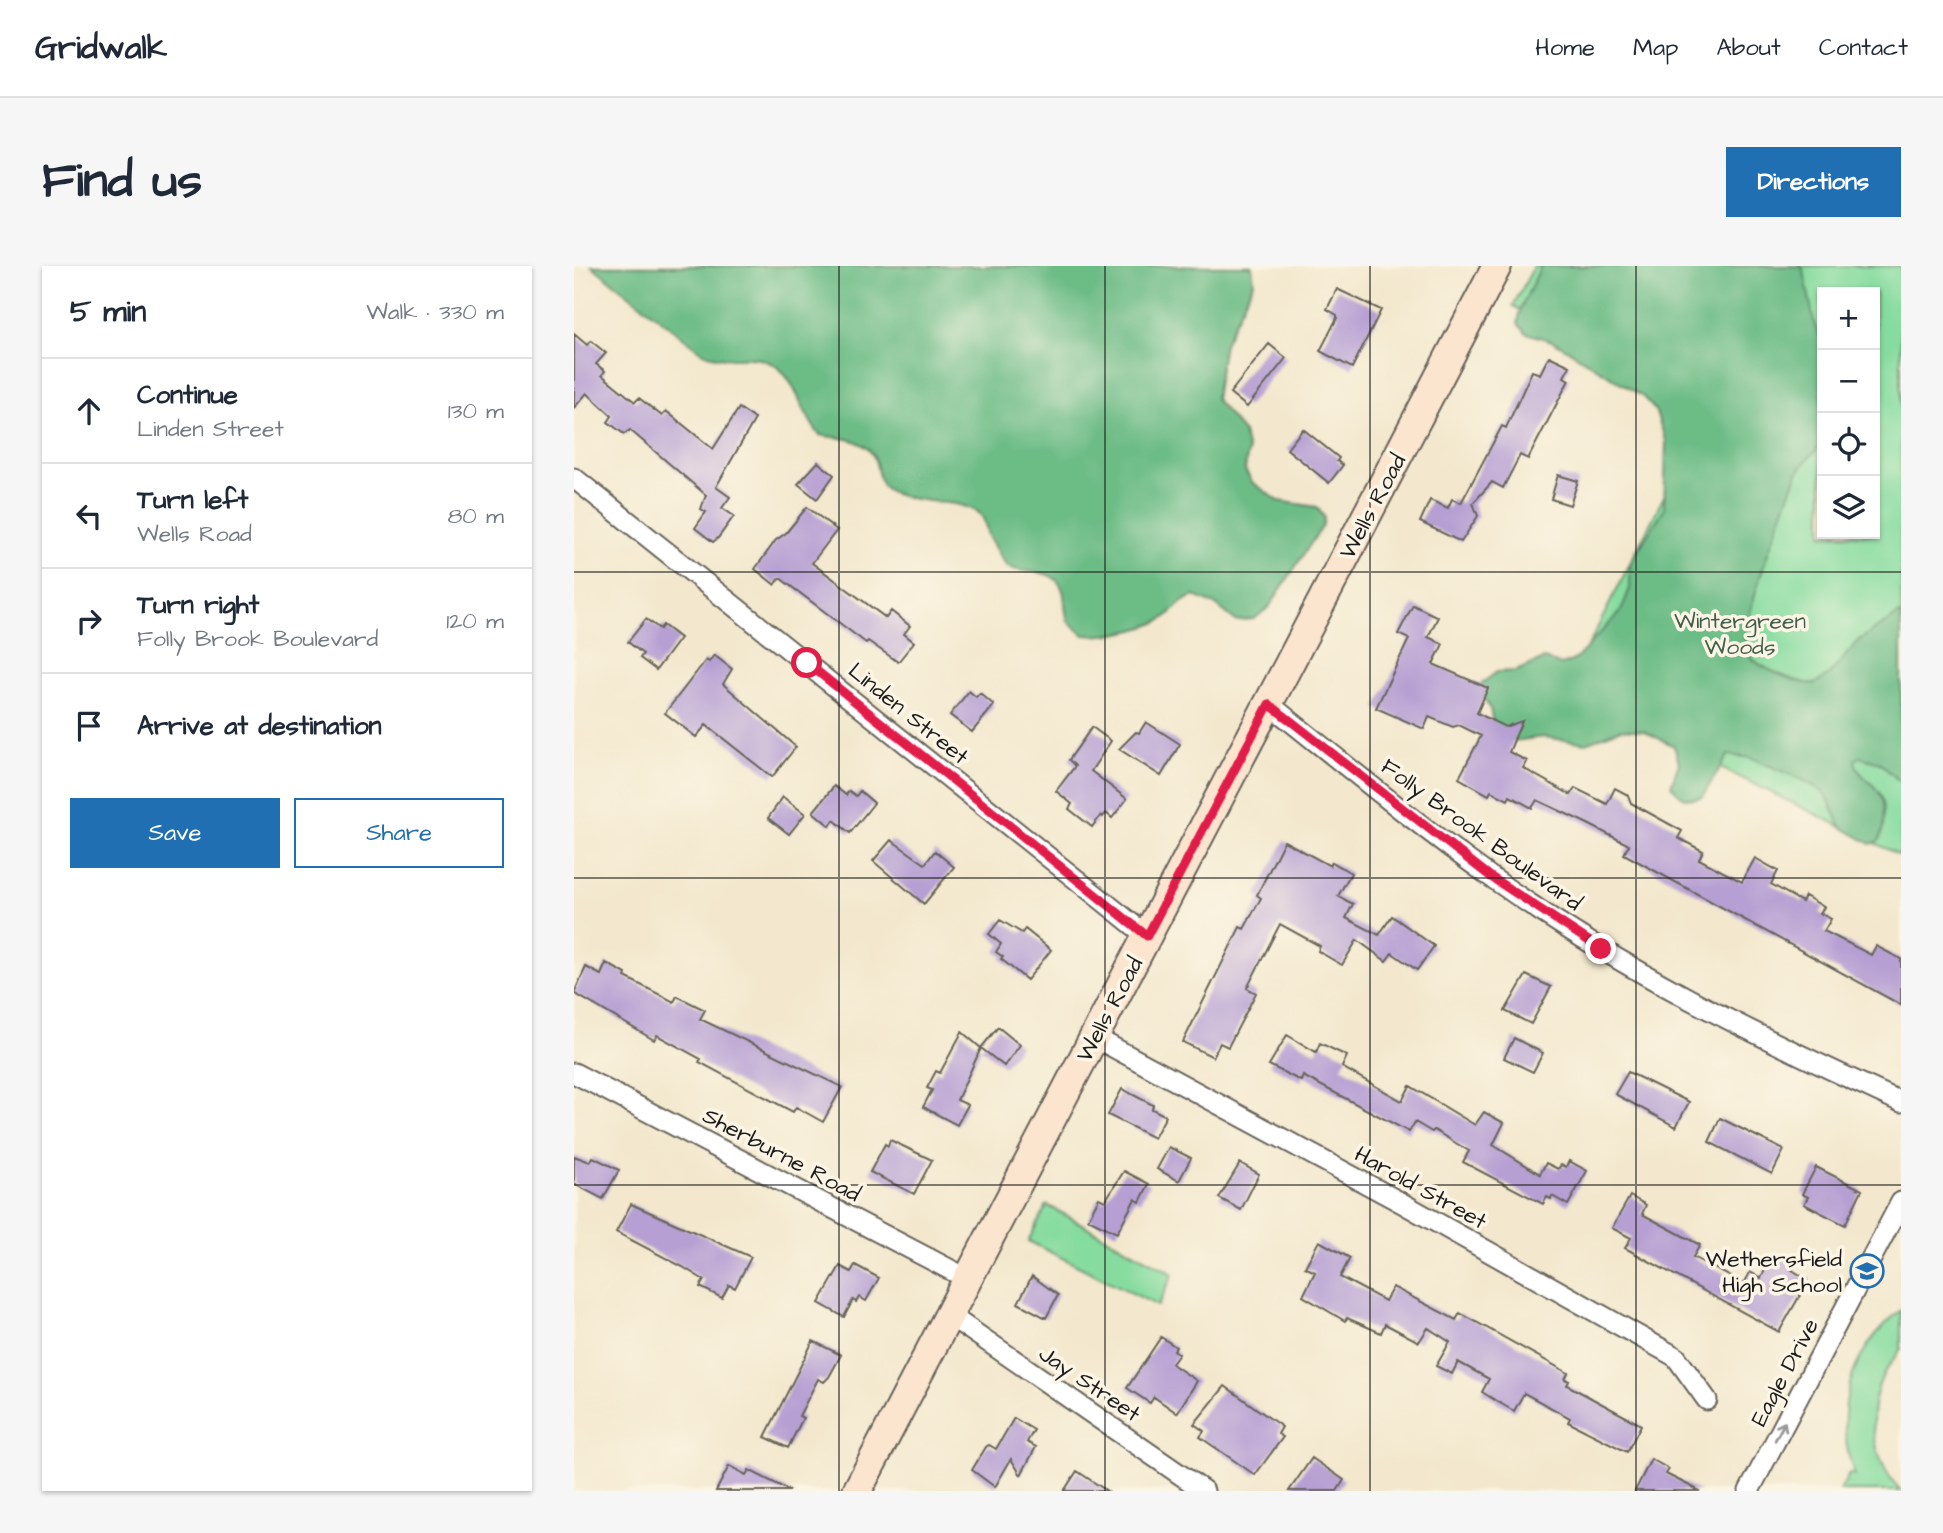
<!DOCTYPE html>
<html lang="en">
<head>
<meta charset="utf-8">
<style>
  body { margin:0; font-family:"Architects Daughter",sans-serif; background:#f6f6f7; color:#1f2937 }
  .controls { position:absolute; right:21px; top:21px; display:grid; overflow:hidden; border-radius:0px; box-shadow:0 2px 5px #0004 }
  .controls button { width:63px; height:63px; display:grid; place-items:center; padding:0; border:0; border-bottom:2px solid #e0e1e3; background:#fff; color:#1f2937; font:35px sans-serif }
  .stop { position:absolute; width:21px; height:21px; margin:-16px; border:5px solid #e11d48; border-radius:50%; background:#fff }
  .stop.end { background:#e11d48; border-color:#fff; box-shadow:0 2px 7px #0008 }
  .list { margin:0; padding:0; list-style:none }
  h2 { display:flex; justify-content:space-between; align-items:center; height:91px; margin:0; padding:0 28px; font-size:30px }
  h2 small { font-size:23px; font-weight:400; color:#747a83 }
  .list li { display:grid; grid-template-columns:46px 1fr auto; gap:21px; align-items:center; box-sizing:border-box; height:105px; padding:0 28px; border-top:2px solid #e0e1e3 }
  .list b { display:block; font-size:26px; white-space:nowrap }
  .list p { margin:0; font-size:23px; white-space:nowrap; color:#747a83 }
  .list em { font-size:23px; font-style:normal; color:#747a83 }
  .actions { display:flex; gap:14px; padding:21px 28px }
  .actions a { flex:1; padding:16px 0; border:2px solid #1f6fb2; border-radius:0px; text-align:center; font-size:24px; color:#1f6fb2 }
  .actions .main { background:#1f6fb2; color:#fff }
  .icon { flex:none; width:38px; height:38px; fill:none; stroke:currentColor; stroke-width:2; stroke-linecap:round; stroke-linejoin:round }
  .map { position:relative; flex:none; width:1327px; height:1225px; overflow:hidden; border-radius:0px }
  header { display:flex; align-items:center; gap:42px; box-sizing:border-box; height:98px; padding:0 35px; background:#fff; border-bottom:2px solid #e0e1e3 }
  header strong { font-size:33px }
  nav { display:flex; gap:38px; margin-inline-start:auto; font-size:24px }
  .intro { display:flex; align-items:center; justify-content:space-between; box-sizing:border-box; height:168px; padding:0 42px }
  h1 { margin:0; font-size:49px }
  .button { padding:18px 32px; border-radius:0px; background:#1f6fb2; color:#fff; font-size:24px; font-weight:700 }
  main { display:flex; gap:42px; padding:0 42px }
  aside { flex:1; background:#fff; border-radius:0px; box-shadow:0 2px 5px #0004 }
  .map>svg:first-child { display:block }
</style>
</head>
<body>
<header>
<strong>Gridwalk</strong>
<nav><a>Home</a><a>Map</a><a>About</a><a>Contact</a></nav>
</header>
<div class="intro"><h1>Find us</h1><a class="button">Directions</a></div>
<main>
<aside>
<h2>5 min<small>Walk · 330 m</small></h2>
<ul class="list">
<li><svg class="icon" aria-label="ahead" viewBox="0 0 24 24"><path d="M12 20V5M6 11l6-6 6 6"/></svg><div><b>Continue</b><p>Linden Street</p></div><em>130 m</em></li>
<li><svg class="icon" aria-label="left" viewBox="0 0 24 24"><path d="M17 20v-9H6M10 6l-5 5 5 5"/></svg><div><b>Turn left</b><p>Wells Road</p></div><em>80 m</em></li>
<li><svg class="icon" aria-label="right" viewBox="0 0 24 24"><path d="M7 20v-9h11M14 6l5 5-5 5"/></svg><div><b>Turn right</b><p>Folly Brook Boulevard</p></div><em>120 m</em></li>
<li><svg class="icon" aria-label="arrive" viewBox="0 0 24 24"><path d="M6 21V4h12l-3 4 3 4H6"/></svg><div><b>Arrive at destination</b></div></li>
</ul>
<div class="actions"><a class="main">Save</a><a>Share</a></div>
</aside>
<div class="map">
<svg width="1327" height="1225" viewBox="0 0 1327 1225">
  <rect width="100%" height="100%" fill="#fcf5e5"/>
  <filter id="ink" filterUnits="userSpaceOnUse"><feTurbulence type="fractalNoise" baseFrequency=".0143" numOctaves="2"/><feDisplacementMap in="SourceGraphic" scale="14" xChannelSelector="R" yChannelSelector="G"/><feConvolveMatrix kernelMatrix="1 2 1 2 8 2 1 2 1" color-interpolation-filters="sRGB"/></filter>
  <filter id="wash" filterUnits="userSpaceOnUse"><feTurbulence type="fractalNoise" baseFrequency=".00686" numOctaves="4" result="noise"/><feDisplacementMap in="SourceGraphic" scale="28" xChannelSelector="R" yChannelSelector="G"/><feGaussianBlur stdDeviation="1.57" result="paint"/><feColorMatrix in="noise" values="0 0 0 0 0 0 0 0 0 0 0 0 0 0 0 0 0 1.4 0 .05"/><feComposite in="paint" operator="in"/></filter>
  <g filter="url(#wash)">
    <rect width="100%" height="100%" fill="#f3e8cd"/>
    <path fill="#86dc9f" stroke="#517c5e" stroke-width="2" fill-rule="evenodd" d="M 960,0 L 1327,0 L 1327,590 L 991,426 L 1134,143 L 939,40 ZM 1248,26 L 1301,26 L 1301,268 L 1248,268 Z
      M 473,939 L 599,1008 L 584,1040 L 454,975 Z
      M 1327,1044 C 1327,1055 1327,1072 1327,1082 C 1324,1091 1313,1100 1309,1109 C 1291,1148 1298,1192 1326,1225 L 1266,1225 L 1275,1208 L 1281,1210 C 1258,1148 1274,1086 1327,1044 Z"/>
    <path fill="#6cbc86" stroke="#446c51" stroke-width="2" d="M 18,0 L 678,0 L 680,16 L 650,78 L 641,133 L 669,166 L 674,184 L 671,204 L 678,216 L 705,235 L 743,241 L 750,251 L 749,259 L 695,341 L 680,353 L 662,355 L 642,339 L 621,330 C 604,334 600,348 586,355 C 564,365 533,371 510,369 L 494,355 C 490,344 492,332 488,322 C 477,299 450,311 433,300 C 426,292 420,281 415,272 C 411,264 413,254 405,247 C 389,233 343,239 317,226 C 295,215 313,188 283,176 C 272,171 258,172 246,169 C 226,148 222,105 192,95 C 171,87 152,98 128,86 Z
      M 967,0 L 1227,0 L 1230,5 L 1241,61 L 1248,73 L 1248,178 C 1240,187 1229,196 1224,207 C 1212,237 1162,363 1174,387 C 1182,402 1224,417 1240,418 L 1255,409 L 1285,374 L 1327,347 L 1327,517 L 1306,497 L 1286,491 L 1281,494 C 1283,511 1301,516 1307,530 C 1312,542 1310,563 1305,575 L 1297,578 L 1267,561 L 1252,528 L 1229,514 L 1177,492 L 1154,489 L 1128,531 C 1111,535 1107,532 1097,519 L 1105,497 L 1100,480 L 1070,465 L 1047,463 L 1012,477 L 969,471 L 940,475 L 921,466 L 916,443 L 906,425 L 908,417 L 923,406 L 942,405 L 970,393 L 988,399 L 1002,393 L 1047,345 L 1056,322 L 1056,297 L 1090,243 L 1092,175 L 1081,144 L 1069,131 L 981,76 L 952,67 L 944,58 L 946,44 Z"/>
    <g id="blocks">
      <path fill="#b59fd3" d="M 763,23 L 807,44 L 778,102 L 746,85 L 763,52 L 763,49 L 753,43 Z
        M 0,68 L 13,79 L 17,75 L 32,87 L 22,98 L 31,105 L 28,109 L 61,136 L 65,132 L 88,150 L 92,145 L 139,183 L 165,142 L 181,153 L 142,221 L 156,231 L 148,242 L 160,250 L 144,272 L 139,276 L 121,262 L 132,246 L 127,243 L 132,229 L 56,164 L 50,168 L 34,156 L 38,150 L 13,127 L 0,142 Z
        M 695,78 L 712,92 L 673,141 L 656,127 Z
        M 975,90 L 996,100 L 990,111 L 995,114 L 954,193 L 946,189 L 929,222 L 918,216 L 899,237 L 904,250 L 887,276 L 846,256 L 856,234 L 874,242 L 878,233 L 887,237 L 928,160 L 932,162 L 958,105 L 966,108 Z
        M 729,163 L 765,192 L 763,195 L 769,199 L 755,217 L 713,183 Z
        M 244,196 L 260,209 L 243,233 L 224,218 Z
        M 984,209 L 1004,215 L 996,239 L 977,233 Z
        M 233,241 L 263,264 L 238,297 L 312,352 L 317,345 L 336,360 L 330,368 L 340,376 L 324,396 L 294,375 L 292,377 L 206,312 L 201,319 L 181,303 L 202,274 L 212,267 Z
        M 839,339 L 864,351 L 854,371 L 869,378 L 859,398 L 914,422 L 903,447 L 931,461 L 948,455 L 935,486 L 953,495 L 949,502 L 997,529 L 1001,522 L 1033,538 L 1041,522 L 1054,529 L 1057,537 L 1108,565 L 1104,572 L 1129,585 L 1125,593 L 1168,616 L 1181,592 L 1204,605 L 1197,618 L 1228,636 L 1231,630 L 1250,641 L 1246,647 L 1257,653 L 1250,665 L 1297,689 L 1302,680 L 1327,693 L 1327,739 L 1050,588 L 1055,579 L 1014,558 L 963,534 L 958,542 L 936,530 L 934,534 L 917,525 L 915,529 L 885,512 L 907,470 L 885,459 L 879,461 L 855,451 L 850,463 L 802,442 L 835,373 L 824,368 Z
        M 72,353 L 86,363 L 89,359 L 106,372 L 82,404 L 66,392 L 69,388 L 54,376 Z
        M 140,389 L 158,403 L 149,418 L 222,481 L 198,511 L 132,459 L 122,471 L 91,447 L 132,394 L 135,396 Z
        M 395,425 L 402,431 L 406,427 L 420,439 L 398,466 L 376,449 Z
        M 572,456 L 606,478 L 587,510 L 545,483 L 562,466 L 565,467 Z
        M 518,461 L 537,475 L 517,505 L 553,533 L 538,552 L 532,547 L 529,551 L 527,549 L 518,561 L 495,543 L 498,538 L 482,525 L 501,500 L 495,494 Z
        M 260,520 L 272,529 L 275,525 L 282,530 L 286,525 L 300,537 L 276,567 L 260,554 L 256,560 L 239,546 Z
        M 209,531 L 231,548 L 215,568 L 194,552 Z
        M 317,574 L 351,598 L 361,585 L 380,601 L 350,638 L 299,595 Z
        M 710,575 L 756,600 L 758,596 L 777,607 L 764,630 L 779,638 L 772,652 L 805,669 L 818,650 L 860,680 L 843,704 L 818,687 L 812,695 L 783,674 L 768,699 L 744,685 L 746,680 L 706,658 L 673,722 L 682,727 L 654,781 L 646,777 L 639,791 L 609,776 L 666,661 L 670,663 L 687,632 L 683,629 Z
        M 426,654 L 448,667 L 451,663 L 477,684 L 453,714 L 427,693 L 429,691 L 422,686 L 427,678 L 415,668 Z
        M 32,697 L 52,708 L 51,711 L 100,736 L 103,730 L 131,744 L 126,753 L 268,821 L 249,856 L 222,841 L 219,846 L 125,796 L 127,793 L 83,769 L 80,774 L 0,727 L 12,701 L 27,709 Z
        M 952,709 L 977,721 L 957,758 L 931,745 Z
        M 424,761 L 446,779 L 430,800 L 407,782 L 383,834 L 394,839 L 383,859 L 349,841 L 358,824 L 353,822 L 362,805 L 366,807 L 388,766 L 407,782 Z
        M 713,769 L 742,786 L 746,777 L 773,790 L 768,801 L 828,835 L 836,820 L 901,859 L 910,846 L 930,857 L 919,879 L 966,908 L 972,897 L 984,903 L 987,899 L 992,901 L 995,895 L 1013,905 L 994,939 L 978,930 L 977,933 L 973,931 L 969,938 L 889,896 L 895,885 L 860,864 L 858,866 L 841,856 L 835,866 L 729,810 L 727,815 L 695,799 Z
        M 940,772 L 969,787 L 959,806 L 930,792 Z
        M 1054,806 L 1115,836 L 1102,861 L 1041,828 Z
        M 548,823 L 579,839 L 578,843 L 592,850 L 580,872 L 534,849 Z
        M 1146,852 L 1210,884 L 1198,908 L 1135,876 Z
        M 316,874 L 358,894 L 340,928 L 296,906 L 311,878 L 314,880 Z
        M 595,881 L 617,892 L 605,915 L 583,903 Z
        M 0,890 L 16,896 L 19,891 L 45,904 L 29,933 L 0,918 Z
        M 666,897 L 685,908 L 667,944 L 645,932 Z
        M 1242,901 L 1288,924 L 1271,959 L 1230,938 L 1234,931 L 1228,928 Z
        M 550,905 L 575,918 L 566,936 L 561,933 L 543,967 L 514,953 L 525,932 L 531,935 Z
        M 1056,930 L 1072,939 L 1068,948 L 1126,979 L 1119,991 L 1170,1018 L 1176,1006 L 1187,1012 L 1195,996 L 1200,998 L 1205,989 L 1222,998 L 1218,1004 L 1233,1013 L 1233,1017 L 1205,1066 L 1051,982 L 1057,972 L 1038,962 Z
        M 57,938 L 177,991 L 161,1022 L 155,1019 L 148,1032 L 126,1021 L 130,1014 L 109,1001 L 42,966 Z
        M 745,975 L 776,992 L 766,1011 L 811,1035 L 819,1021 L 882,1054 L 886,1047 L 994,1107 L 991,1113 L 995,1115 L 993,1119 L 1067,1159 L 1053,1186 L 994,1156 L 996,1152 L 950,1127 L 940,1145 L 924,1136 L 908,1126 L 915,1113 L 884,1096 L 878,1108 L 862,1100 L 876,1076 L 854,1062 L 845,1076 L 811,1058 L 807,1067 L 773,1052 L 771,1055 L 729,1030 L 741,1006 L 731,1001 Z
        M 281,999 L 305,1012 L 292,1035 L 285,1031 L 282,1036 L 279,1034 L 270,1051 L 245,1037 L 266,1000 L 277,1006 Z
        M 458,1010 L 484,1029 L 472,1052 L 444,1037 Z
        M 587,1071 L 602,1081 L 600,1084 L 605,1088 L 598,1098 L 623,1115 L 603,1147 L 580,1131 L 576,1137 L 553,1122 Z
        M 239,1075 L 267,1089 L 255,1111 L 250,1116 L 244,1113 L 225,1150 L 229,1152 L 214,1182 L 191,1171 Z
        M 651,1120 L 708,1161 L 704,1168 L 709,1171 L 681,1209 L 626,1171 L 630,1165 L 620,1158 Z
        M 440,1152 L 460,1164 L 453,1176 L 462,1181 L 447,1209 L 437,1193 L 421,1221 L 398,1204 L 412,1181 L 415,1179 L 422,1183 Z
        M 738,1192 L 770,1214 L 763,1225 L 715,1225 Z
        M 1077,1193 L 1095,1203 L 1092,1208 L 1126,1225 L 1061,1225 Z
        M 155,1200 L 172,1209 L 175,1204 L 216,1225 L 142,1225 Z
        M 503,1205 L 533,1225 L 490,1225 Z"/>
    </g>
  </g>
  <g filter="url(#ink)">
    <use href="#blocks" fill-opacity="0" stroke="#67635a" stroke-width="2"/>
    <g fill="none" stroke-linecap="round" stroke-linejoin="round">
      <defs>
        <path id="street" d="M 0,212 L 573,670
          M 695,438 C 768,496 841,557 917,611 C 1045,703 1184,771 1327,836
          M 520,771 L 828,937 L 1102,1091 L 1133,1134
          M 0,807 L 394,1013
          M 375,1049 L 630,1225
          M 1175,1225 L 1327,936"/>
        <path id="secondary" d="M 283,1225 L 923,0"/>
      </defs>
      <use href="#street" stroke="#67635a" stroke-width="23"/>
      <use href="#secondary" stroke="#67635a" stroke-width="32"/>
      <use href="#street" stroke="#fff" stroke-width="19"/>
      <use href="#secondary" stroke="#fbe5cf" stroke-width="28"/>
    </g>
    <defs><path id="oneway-shaft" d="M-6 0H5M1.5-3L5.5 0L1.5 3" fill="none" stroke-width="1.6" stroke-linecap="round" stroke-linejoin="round" transform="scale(1.75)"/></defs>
    <use stroke="#999" href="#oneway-shaft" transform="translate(1206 1165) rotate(-62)"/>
  </g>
  <g fill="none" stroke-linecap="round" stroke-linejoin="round" filter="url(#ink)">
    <path stroke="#e11d48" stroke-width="9" d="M 233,397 L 573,670 L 695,438 L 917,611 L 1027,683"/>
  </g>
  <path fill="none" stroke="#1c1c1c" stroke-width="2" stroke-opacity="0.55" d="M 265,0 L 265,1225M 531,0 L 531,1225M 796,0 L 796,1225M 1062,0 L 1062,1225M 0,306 L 1327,306M 0,612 L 1327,612M 0,919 L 1327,919"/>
  <defs>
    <symbol id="school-ring" viewBox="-11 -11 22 22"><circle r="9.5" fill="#fcf5e5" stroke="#1f6fb2" stroke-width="1.5"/><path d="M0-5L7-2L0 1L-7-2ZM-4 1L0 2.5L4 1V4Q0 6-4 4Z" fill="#1f6fb2"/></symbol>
  </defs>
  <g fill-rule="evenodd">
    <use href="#school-ring" x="1274" y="986" width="38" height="38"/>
  </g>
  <g text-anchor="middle" stroke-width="7" stroke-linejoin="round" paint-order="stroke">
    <g font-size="23" fill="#1c1c1c" stroke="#fcf5e5">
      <text transform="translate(798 240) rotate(-62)" y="8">Wells Road</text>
      <text transform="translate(335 447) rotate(39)" y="8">Linden Street</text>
      <text transform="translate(908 568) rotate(36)" y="8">Folly Brook Boulevard</text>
      <text transform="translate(535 743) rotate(-62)" y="8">Wells Road</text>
      <text transform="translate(208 888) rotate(28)" y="8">Sherburne Road</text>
      <text transform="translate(847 921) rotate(29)" y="8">Harold Street</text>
      <text transform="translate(1210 1106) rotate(-62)" y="8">Eagle Drive</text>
      <text transform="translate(516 1117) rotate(34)" y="8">Jay Street</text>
    </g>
    <g font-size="23" fill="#415f4a" stroke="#fcf5e5">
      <text x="1166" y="362">Wintergreen<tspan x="1166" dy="26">Woods</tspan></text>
    </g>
    <g font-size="23" fill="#1c1c1c" stroke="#fcf5e5" text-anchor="end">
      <text x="1268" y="1000">Wethersfield<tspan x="1268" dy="26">High School</tspan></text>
    </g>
  </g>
</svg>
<div class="controls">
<button>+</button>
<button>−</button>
<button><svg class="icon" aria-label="locate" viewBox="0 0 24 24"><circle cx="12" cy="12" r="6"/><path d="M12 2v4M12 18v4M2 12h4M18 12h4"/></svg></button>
<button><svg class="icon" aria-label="layers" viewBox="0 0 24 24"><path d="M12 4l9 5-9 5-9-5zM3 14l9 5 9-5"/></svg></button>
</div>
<div class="stop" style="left:233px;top:397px"></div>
<div class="stop end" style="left:1027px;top:683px"></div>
</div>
</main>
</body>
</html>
